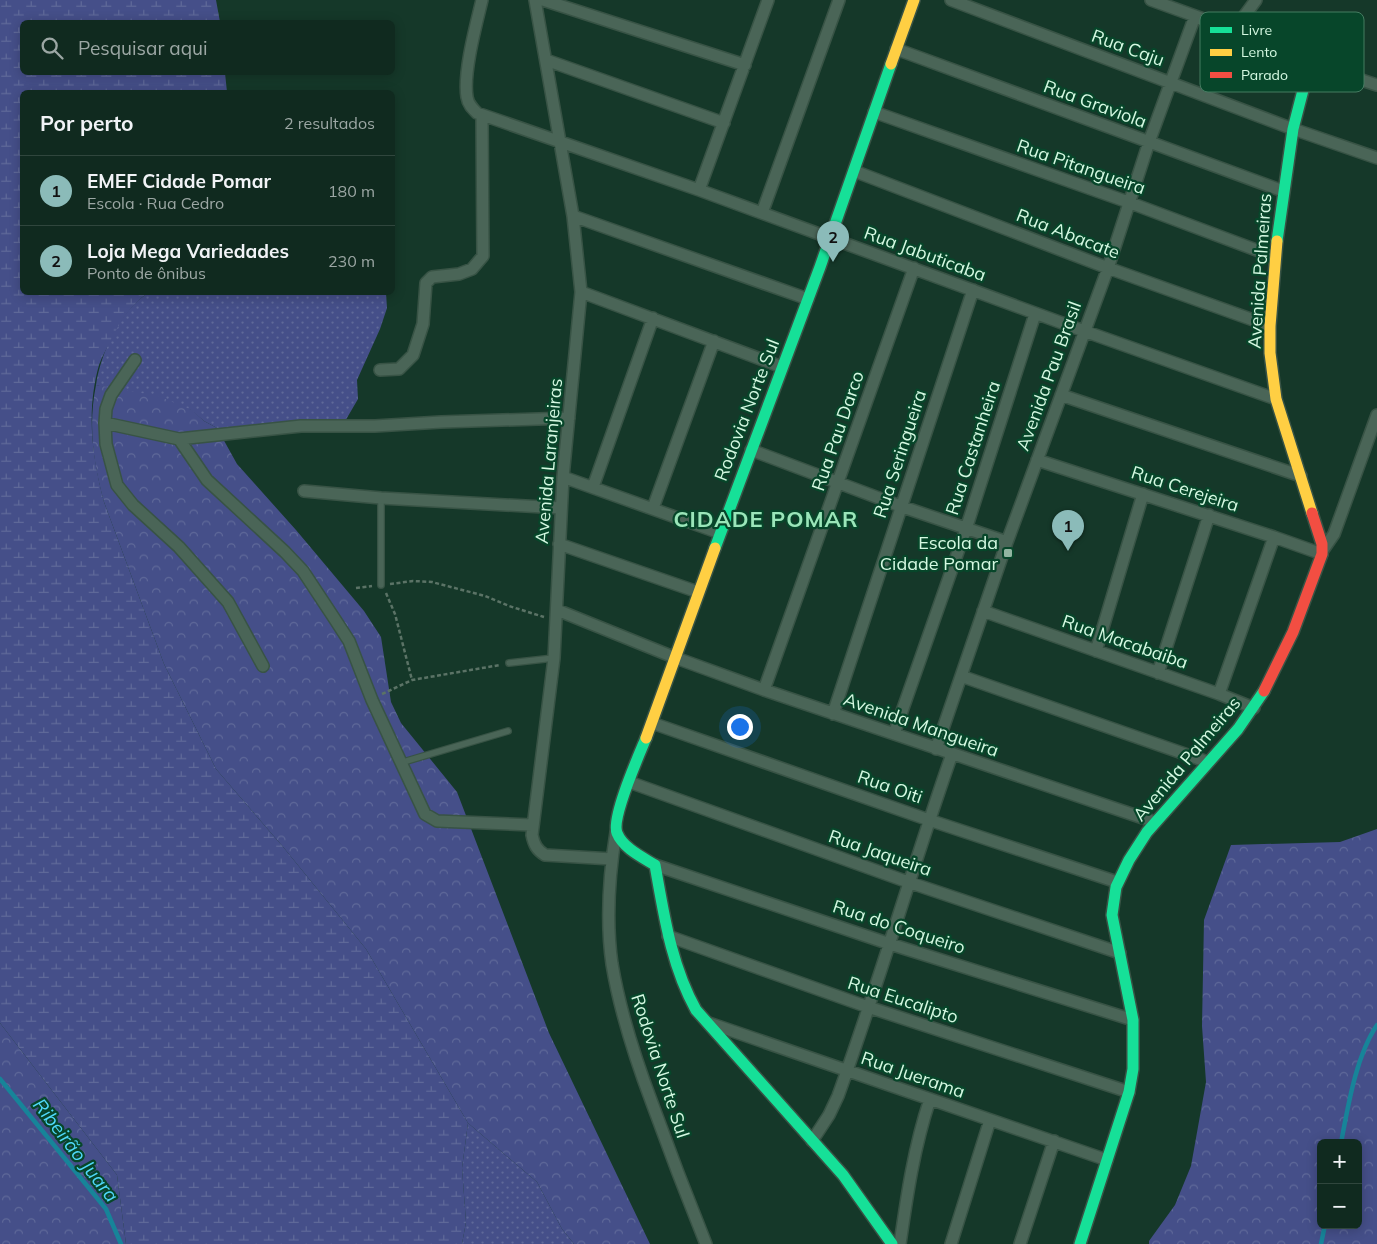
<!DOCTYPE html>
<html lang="pt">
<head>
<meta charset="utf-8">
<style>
  body { margin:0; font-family:Mulish,sans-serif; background:#1e362c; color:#f1f3f6 }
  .controls { position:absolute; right:15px; bottom:15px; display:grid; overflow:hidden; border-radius:8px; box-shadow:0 2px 12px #0003 }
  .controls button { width:45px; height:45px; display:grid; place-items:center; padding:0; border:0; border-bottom:1px solid #30463d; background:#102a1f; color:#f1f3f6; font:25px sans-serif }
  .you { position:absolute; left:739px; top:726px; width:18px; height:18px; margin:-12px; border:4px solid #fff; border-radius:50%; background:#1a73e8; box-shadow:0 0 0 8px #1a73e833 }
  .badge { display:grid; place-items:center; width:32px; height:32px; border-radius:50%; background:#8bbbb9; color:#111; font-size:16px; font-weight:700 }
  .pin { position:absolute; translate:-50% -41px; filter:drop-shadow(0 1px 2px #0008) }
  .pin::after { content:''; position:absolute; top:26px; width:18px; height:15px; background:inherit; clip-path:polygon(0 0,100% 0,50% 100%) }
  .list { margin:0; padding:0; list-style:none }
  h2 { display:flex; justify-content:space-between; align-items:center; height:65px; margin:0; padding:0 20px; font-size:21px }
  h2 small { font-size:16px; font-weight:400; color:#9ca7a4 }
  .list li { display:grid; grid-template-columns:32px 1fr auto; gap:15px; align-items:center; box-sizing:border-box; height:70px; padding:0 20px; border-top:1px solid #30463d }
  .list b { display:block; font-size:19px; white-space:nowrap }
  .list p { margin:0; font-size:16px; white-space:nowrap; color:#9ca7a4 }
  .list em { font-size:16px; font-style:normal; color:#9ca7a4 }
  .icon { flex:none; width:28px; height:28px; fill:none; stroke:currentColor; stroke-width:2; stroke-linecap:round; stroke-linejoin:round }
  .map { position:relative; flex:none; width:1377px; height:1244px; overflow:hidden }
  .search { position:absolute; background:#102a1f; box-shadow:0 2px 12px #0003; left:20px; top:20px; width:375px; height:55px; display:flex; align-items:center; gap:12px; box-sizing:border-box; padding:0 18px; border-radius:8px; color:#9ca7a4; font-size:19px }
  .panel { position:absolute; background:#102a1f; box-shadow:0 2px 12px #0003; left:20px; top:90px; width:375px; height:205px; border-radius:8px }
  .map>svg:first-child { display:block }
</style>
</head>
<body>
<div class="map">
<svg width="1377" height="1244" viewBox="0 0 1377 1244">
  <defs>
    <pattern id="grass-dots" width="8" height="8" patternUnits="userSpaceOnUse" patternTransform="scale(1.25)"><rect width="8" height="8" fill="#454f89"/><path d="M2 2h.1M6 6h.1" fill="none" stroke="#5f6999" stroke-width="1.8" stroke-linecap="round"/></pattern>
    <pattern id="forest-crowns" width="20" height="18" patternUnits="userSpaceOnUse" patternTransform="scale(1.25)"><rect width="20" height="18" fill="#454f89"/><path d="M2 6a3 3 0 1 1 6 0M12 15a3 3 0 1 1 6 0" fill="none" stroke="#5f6999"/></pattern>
    <pattern id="wetland-marsh" width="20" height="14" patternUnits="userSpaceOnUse" patternTransform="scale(1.25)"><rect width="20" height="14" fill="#454f89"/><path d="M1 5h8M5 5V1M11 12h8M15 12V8" fill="none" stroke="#5f6999"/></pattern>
  </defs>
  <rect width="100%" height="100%" fill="#153829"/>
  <path fill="url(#grass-dots)" d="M 148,293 L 386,293 L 387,308 L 380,329 L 357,380 L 358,399 L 344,423 L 287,431 L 217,428 L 204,421 L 191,410 L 96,385 C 101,352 120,311 148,293 Z
    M 468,1123 L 537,1182 L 562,1229 L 574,1244 L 462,1244 L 466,1222 L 462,1168 Z"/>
  <path fill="url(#forest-crowns)" fill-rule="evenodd" d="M 96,385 L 158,396 L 192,410 L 204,421 L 217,428 L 237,464 L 296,530 L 364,611 L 381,637 L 391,702 L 401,723 L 457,792 L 549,1033 L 650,1244 L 574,1244 L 562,1229 L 537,1182 L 468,1123 L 366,949 L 284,848 L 216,769 L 164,664 L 104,502 C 93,462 88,425 96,385 Z
    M 1377,829 L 1377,1244 L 1149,1244 L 1149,1241 L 1175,1205 L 1191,1166 L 1206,1082 L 1202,1026 L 1204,920 L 1231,845 L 1340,842 ZM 1321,1143 L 1358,1143 L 1358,1225 L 1321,1225 Z
    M 0,1023 L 117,1175 L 126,1244 L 0,1244 Z"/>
  <path fill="url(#wetland-marsh)" d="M 0,0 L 216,0 L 220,22 L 22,22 L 22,72 L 225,73 L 227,92 L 22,92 L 22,292 L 148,293 C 132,303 119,323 111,340 C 107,348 102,356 99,365 C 86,411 92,456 104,502 L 164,664 L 216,769 L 284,848 L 366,949 L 468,1123 L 462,1168 L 466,1222 L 462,1244 L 126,1244 L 117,1175 L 0,1023 Z"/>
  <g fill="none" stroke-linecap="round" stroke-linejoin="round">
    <path stroke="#178499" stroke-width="4.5" d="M 0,1079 L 106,1209 L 121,1244
      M 1341,1143 C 1348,1106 1356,1056 1377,1025
      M 1321,1244 L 1325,1225"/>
    <defs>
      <path id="lane" d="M 381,498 L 381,585
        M 509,663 L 554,658
        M 400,763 L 508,731"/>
      <path id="street" d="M 482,0 C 476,25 463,73 467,97 C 468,104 472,108 477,113 L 699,190 L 1084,331 L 1276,399
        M 535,0 L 573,216 L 581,292 L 563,477 L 554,658 L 532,835 C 534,845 537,850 545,855 L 612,859
        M 543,0 L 745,65
        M 951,0 L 1293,129 L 1377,158
        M 1151,0 L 1234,30 L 1310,63 L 1377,85
        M 1234,30 L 1256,0
        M 896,49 L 1283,191
        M 546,60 L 724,123
        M 874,112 L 1128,202 L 1275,257
        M 854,171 L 1108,268 L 1270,326
        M 699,190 L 768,0
        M 762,213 L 839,0
        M 573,216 L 808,299
        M 581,292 L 782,367
        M 135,360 L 111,395 L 106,409 L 105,423 L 106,444 L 117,485 L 133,505 L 179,547 L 228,602 L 263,666
        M 380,370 L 399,369 L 413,355 L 423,324 L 426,283 L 432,277 L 459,274 L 472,269 L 483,256 L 482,116
        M 1061,395 L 1301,476
        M 105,423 L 179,439 L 301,426 L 375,426 L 441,422 L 569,418
        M 179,439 L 207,480 L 285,552 L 303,571 L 336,621 L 349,641 L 372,700 L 425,814 L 437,821 L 532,825
        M 751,450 L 900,506 L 1007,542
        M 1037,460 L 1274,537 L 1322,554
        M 563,477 L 720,533
        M 593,487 L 653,318
        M 304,491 L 381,498 L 561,508
        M 653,508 L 714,341
        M 559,544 L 698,592
        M 1323,550 L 1334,534 L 1377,415
        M 557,610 L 676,658 L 764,690 L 1155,822
        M 983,611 L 1219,694 L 1254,708
        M 1096,651 L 1143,494
        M 1158,673 L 1209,515
        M 961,676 L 1208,762
        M 764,690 L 914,268
        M 1219,694 L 1274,537
        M 833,714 L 973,290
        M 652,723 L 929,820 L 1117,882
        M 894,734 L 966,529 L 1035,314
        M 936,749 L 1007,542 L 1108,268 L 1149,142 L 1195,16
        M 629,782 L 908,882 L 1120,953
        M 616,832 C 609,875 606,922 612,964 C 620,1012 635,1058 652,1103 C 669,1150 687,1197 706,1244
        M 655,865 L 890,944 L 1133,1020
        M 668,936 L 868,1007 L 1129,1092
        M 709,1023 L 1107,1160
        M 812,1141 L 829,1115 L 838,1096 C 879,983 912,868 952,754
        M 900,1244 C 907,1195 914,1147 930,1099
        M 951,1244 L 990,1120
        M 1020,1244 L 1054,1141"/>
      <path id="fast" d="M 1277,241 L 1293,129 L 1310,63
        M 715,548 L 820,267 L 891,64
        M 646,738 C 639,755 611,818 617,833 C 623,848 642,857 655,865 C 664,915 671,965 696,1010 L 843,1175 L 892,1244
        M 1080,1244 L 1129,1092 L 1133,1069 L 1133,1020 L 1112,915 L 1116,887 L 1129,860 L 1147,832 L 1238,729 L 1264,691"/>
      <path id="slow" d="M 891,64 L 914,0
        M 1277,241 L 1270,326 L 1270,353 L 1276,399 L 1312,513
        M 646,738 L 715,548"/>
      <path id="jam" d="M 1264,691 L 1293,632 L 1322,554 L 1322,544 L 1312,513"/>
    </defs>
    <use href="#lane" stroke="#385345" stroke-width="8"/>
    <use href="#street" stroke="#385345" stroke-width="14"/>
    <use href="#fast" stroke="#385345" stroke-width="14"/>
    <use href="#slow" stroke="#385345" stroke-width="14"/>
    <use href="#jam" stroke="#385345" stroke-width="14"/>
    <path stroke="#5b7366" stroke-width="2.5" stroke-dasharray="4 2.5" stroke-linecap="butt" d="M 390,584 L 413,581 L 432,582 L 485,596 L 509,606 L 544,617
      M 356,588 L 372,586
      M 386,593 L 395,614 L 412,680
      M 382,694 L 412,680 L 500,665"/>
    <use href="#lane" stroke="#4a6557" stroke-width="5.5"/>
    <use href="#street" stroke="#4a6557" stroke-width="11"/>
    <use href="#fast" stroke="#16e098" stroke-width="11"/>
    <use href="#slow" stroke="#ffcf43" stroke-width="11"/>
    <use href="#jam" stroke="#f24e42" stroke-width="11"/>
  </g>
  <rect fill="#92b5a1" stroke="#07462a" stroke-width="2" x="1003" y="548" width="10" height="10" rx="2.5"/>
  <g text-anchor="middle" stroke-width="4.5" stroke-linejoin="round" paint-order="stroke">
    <g font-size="18" fill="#d5f9e2" stroke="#07462a">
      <text transform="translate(1128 48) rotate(20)" y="6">Rua Caju</text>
      <text transform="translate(1095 104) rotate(20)" y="6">Rua Graviola</text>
      <text transform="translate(1081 167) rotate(19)" y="6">Rua Pitangueira</text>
      <text transform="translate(1068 234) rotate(21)" y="6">Rua Abacate</text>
      <text transform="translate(925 254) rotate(20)" y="6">Rua Jabuticaba</text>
      <text transform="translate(1260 271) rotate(-86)" y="6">Avenida Palmeiras</text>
      <text transform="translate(1049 376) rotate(-70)" y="6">Avenida Pau Brasil</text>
      <text transform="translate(747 410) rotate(-69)" y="6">Rodovia Norte Sul</text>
      <text transform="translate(838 431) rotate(-71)" y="6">Rua Pau Darco</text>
      <text transform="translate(973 448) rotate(-72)" y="6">Rua Castanheira</text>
      <text transform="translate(900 454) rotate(-72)" y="6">Rua Seringueira</text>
      <text transform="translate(549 461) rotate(-85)" y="6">Avenida Laranjeiras</text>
      <text transform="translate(1185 489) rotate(18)" y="6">Rua Cerejeira</text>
      <text transform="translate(1125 642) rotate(19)" y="6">Rua Macabaiba</text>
      <text transform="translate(921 725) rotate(19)" y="6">Avenida Mangueira</text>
      <text transform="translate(1187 759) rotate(-50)" y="6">Avenida Palmeiras</text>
      <text transform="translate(890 787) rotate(19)" y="6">Rua Oiti</text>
      <text transform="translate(880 853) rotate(19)" y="6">Rua Jaqueira</text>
      <text transform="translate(899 927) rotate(18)" y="6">Rua do Coqueiro</text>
      <text transform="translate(903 1000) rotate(18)" y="6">Rua Eucalipto</text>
      <text transform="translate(660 1066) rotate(72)" y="6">Rodovia Norte Sul</text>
      <text transform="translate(913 1075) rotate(19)" y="6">Rua Juerama</text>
    </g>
    <g font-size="18" fill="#d5f9e2" stroke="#07462a" text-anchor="end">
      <text x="998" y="549">Escola da<tspan x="998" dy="21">Cidade Pomar</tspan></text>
    </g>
    <g font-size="19" font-style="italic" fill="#4fd8f9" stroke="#07462a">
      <text transform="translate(76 1150) rotate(52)" y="7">Ribeirão Juara</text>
    </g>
    <g font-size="22" font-weight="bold" letter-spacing="1" fill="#9ae6b9" stroke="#07462a">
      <text x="766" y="527">CIDADE POMAR</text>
    </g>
  </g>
  <rect x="1200" y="12" width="164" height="80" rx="8" fill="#07462a" stroke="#457c61" stroke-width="1"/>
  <rect x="1210" y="27" width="22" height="6" fill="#16e098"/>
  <rect x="1210" y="49" width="22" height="7" fill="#ffcf43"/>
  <rect x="1210" y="72" width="22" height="6" fill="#f24e42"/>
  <g font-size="14" fill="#d5f9e2">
    <text x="1241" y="35">Livre</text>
    <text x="1241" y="57">Lento</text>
    <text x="1241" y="80">Parado</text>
  </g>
</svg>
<div class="controls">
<button>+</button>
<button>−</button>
</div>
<div class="you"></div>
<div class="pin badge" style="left:1068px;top:551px">1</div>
<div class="pin badge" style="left:833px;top:262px">2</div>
<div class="search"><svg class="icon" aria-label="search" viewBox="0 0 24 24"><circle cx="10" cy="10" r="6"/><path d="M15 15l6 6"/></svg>Pesquisar aqui</div>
<section class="panel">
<h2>Por perto<small>2 resultados</small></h2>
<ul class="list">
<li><span class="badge">1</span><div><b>EMEF Cidade Pomar</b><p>Escola · Rua Cedro</p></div><em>180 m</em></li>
<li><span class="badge">2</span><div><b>Loja Mega Variedades</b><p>Ponto de ônibus</p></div><em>230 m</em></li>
</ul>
</section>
</div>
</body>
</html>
